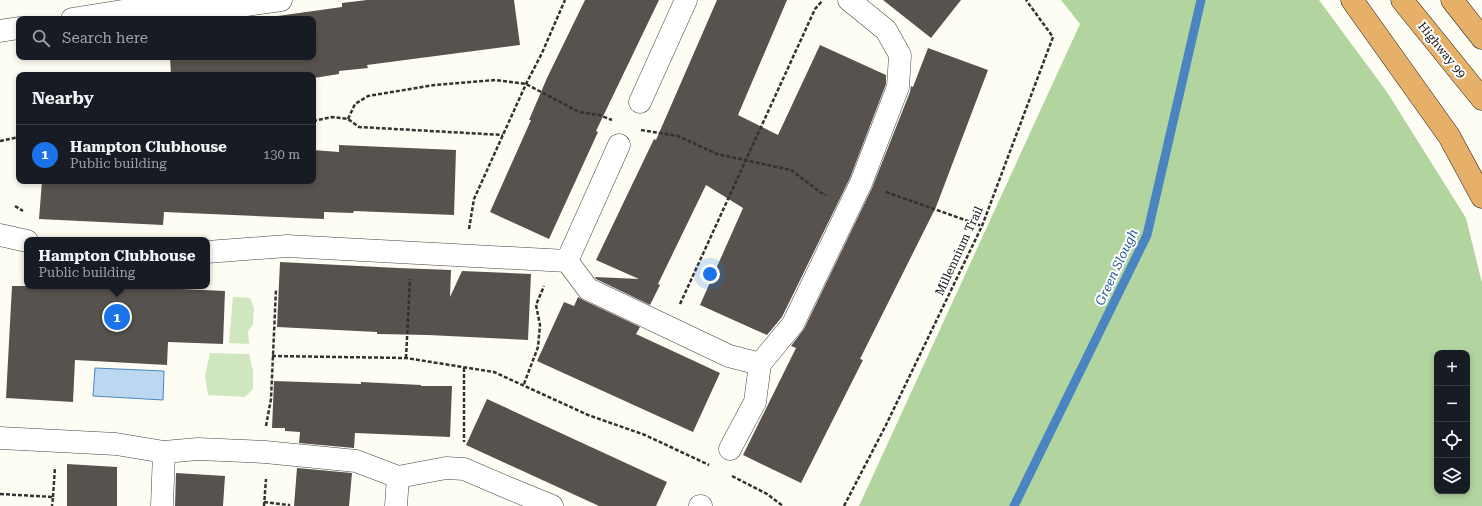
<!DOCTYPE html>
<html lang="en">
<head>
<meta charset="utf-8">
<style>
  body { margin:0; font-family:"Roboto Serif",serif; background:#20242c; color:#f1f3f6 }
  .controls { position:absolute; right:12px; bottom:12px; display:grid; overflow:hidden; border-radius:8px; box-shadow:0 2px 6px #0003 }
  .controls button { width:36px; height:36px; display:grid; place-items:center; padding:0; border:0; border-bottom:1px solid #363941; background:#171b24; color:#f1f3f6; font:20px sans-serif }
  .you { position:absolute; left:710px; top:274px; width:14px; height:14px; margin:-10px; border:3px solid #fff; border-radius:50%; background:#1a73e8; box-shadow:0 0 0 6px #1a73e833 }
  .badge { display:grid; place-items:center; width:26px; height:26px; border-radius:50%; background:#1a73e8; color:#fff; font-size:13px; font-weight:700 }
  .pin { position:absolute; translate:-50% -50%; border:2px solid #fff; box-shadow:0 1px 4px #0006 }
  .popup { position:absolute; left:24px; top:237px; width:186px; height:52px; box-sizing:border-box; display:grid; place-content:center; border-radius:8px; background:#171b24; filter:drop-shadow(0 1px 3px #0005); font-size:13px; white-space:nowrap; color:#9ea1a6 }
  .popup b { font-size:15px; color:#f1f3f6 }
  .popup::after { content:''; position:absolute; left:50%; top:100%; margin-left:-8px; border:8px solid transparent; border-top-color:#171b24 }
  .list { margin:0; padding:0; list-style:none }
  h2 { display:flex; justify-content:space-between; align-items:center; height:52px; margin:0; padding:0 16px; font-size:17px }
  h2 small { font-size:13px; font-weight:400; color:#9ea1a6 }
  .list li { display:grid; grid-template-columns:26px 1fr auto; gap:12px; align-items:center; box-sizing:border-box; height:60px; padding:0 16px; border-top:1px solid #363941 }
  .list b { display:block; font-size:15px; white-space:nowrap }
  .list p { margin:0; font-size:13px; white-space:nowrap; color:#9ea1a6 }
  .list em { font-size:13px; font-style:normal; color:#9ea1a6 }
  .icon { flex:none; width:22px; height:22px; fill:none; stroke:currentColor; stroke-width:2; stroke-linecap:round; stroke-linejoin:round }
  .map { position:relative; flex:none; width:1482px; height:506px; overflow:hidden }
  .search { position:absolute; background:#171b24; box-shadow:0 2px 6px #0003; left:16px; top:16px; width:300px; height:44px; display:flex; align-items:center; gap:10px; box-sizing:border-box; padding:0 14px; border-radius:8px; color:#9ea1a6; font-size:15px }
  .panel { position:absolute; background:#171b24; box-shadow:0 2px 6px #0003; left:16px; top:72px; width:300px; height:112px; border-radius:8px }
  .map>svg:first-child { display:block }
</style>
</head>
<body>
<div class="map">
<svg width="1482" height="506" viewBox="0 0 1482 506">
  <rect width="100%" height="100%" fill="#fefdf4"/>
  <path fill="#cfe6bf" d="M 233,297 L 250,298 L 254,308 L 253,325 L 248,331 L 249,344 L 229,343 Z
    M 210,353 L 249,354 L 253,370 L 253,389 L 245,397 L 208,395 L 205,376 Z"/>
  <path fill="#b2d5a0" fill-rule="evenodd" d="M 1061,0 L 1319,0 L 1387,92 L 1466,218 L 1482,283 L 1482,506 L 859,506 L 1080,24 ZM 1437,353 L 1467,353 L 1467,491 L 1437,491 Z"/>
  <path fill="#bcd8f1" stroke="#4a85c1" d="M 95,368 L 164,371 L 163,400 L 93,396 Z"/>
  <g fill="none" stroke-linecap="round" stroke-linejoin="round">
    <path stroke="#4a85c1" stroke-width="9" d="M 1014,506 L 1147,235 L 1201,0"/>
  </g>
  <path fill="#57524d" d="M 367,0 L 514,0 L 520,45 L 367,65 L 368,68 L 339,71 L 339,74 L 314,78 L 314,75 L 171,75 L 170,57 L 313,57 L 313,19 L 256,19 L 342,7 L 342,3 Z
    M 585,0 L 659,0 L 596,131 L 598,132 L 549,239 L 490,212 L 531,120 L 529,120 L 547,78 Z
    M 717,0 L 787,0 L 738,115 L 778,135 L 820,45 L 886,75 L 886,84 L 850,178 L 782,317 L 767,335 L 700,305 L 743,208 L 706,185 L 658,284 L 660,285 L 650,305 L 596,279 L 595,277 L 639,279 L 596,260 L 654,139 L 656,140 Z
    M 883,0 L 961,0 L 931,38 Z
    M 928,48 L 988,70 L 936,207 L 860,359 L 863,360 L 801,483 L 743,455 L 796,348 L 791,346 L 804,329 L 872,188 L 910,92 L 911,86 L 913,87 Z
    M 339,145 L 456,150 L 454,215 L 354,211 L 353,213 L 324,212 L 324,219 L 164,212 L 163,225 L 39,219 L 42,181 L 313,181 L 313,150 L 339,152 Z
    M 280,262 L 398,268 L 451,270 L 450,297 L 462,271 L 531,274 L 528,340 L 428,335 L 377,334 L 377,332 L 277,327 Z
    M 12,286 L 118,286 L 225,291 L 223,344 L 168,342 L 167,365 L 75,360 L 73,402 L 6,398 Z
    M 578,297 L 583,300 L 640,327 L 636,334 L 720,373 L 693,432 L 537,361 L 564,302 L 574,306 Z
    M 274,381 L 361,384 L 361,382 L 421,385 L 421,386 L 452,386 L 450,437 L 355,433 L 354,448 L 299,443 L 300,432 L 285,431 L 285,428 L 272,428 Z
    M 487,399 L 667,482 L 656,506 L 599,506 L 466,445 Z
    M 67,464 L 117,467 L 117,506 L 67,506 Z
    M 297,468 L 352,473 L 349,506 L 294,506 Z
    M 176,473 L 225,476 L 223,506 L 175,506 Z"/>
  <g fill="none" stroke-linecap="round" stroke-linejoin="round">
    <defs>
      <path id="minor" d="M 72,19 L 161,5 L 246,5 L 281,0
        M 0,31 L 19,28
        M 640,102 L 686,0
        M 0,235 L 27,241
        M 207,252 L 287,246 L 567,261 L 588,289 L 729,356 L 760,364
        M 567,261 L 619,145
        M 0,438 L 116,444 L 164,452 L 198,449 L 265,452 L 356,461 L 398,477 L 446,468 L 464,469 L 506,487 L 552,506
        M 730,449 L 755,402 L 760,364 L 793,324 L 861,183 L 898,87 L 900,55 L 886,30 L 849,0
        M 162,506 L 164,452
        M 396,506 L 398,477
        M 700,506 L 701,506"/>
      <path id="highway" d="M 1352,0 L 1449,136 L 1482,197
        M 1402,0 L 1482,99
        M 1452,0 L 1482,38"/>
    </defs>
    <use href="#minor" stroke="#434343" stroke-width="23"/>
    <use href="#highway" stroke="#212121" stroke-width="23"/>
    <path stroke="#323232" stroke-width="2.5" stroke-dasharray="4 2" stroke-linecap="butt" d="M 348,119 L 355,104 L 368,96 L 434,85 L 496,80 L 526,84 L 579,112 L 599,115 L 612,120
      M 313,121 L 332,117 L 348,119 L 359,127 L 503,135
      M 641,130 L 678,136 L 717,154 L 791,170 L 820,192 L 826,195
      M 0,141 L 19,137
      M 886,192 L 982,226
      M 15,206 L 23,211
      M 469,229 L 474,199 L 526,84 L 542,53 L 565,0
      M 680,304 L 815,9 L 822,1
      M 272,356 L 406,358 L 494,372 L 588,415 L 645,435 L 709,465
      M 406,358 L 410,279
      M 464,368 L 464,442
      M 524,384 L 538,347 L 540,325 L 536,305 L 544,286
      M 266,426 L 271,399 L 276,289
      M 732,476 L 767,494 L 783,506
      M 0,494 L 53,497 L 52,506
      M 53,497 L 55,467
      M 264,502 L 289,505 L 289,506
      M 264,506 L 266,479
      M 844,506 L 886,425 L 982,226 L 1053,37 L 1026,0"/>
    <use href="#minor" stroke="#fff" stroke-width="22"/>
    <use href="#highway" stroke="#e7b069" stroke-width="22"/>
  </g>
  <g text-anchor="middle" stroke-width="4" stroke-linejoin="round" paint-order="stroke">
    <g font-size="12" fill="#101010" stroke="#fff">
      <text transform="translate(1442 50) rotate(51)" y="4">Highway 99</text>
      <text transform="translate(959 251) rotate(-65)" y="4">Millennium Trail</text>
    </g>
    <g font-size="13" font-style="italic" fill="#235897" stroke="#fff">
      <text transform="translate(1116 267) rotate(-65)" y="5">Green Slough</text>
    </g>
  </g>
</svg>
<div class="controls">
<button>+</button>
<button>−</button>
<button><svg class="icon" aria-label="locate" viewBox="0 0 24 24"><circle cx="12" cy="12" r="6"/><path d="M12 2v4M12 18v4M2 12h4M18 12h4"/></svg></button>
<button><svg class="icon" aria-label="layers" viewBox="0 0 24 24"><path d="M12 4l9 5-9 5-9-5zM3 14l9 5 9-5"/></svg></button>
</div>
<div class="you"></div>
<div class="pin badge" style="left:117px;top:317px">1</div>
<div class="popup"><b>Hampton Clubhouse</b>Public building</div>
<div class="search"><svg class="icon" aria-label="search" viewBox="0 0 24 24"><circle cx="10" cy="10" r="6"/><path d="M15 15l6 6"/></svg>Search here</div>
<section class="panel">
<h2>Nearby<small></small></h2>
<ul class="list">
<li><span class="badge">1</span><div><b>Hampton Clubhouse</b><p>Public building</p></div><em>130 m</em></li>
</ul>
</section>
</div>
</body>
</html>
